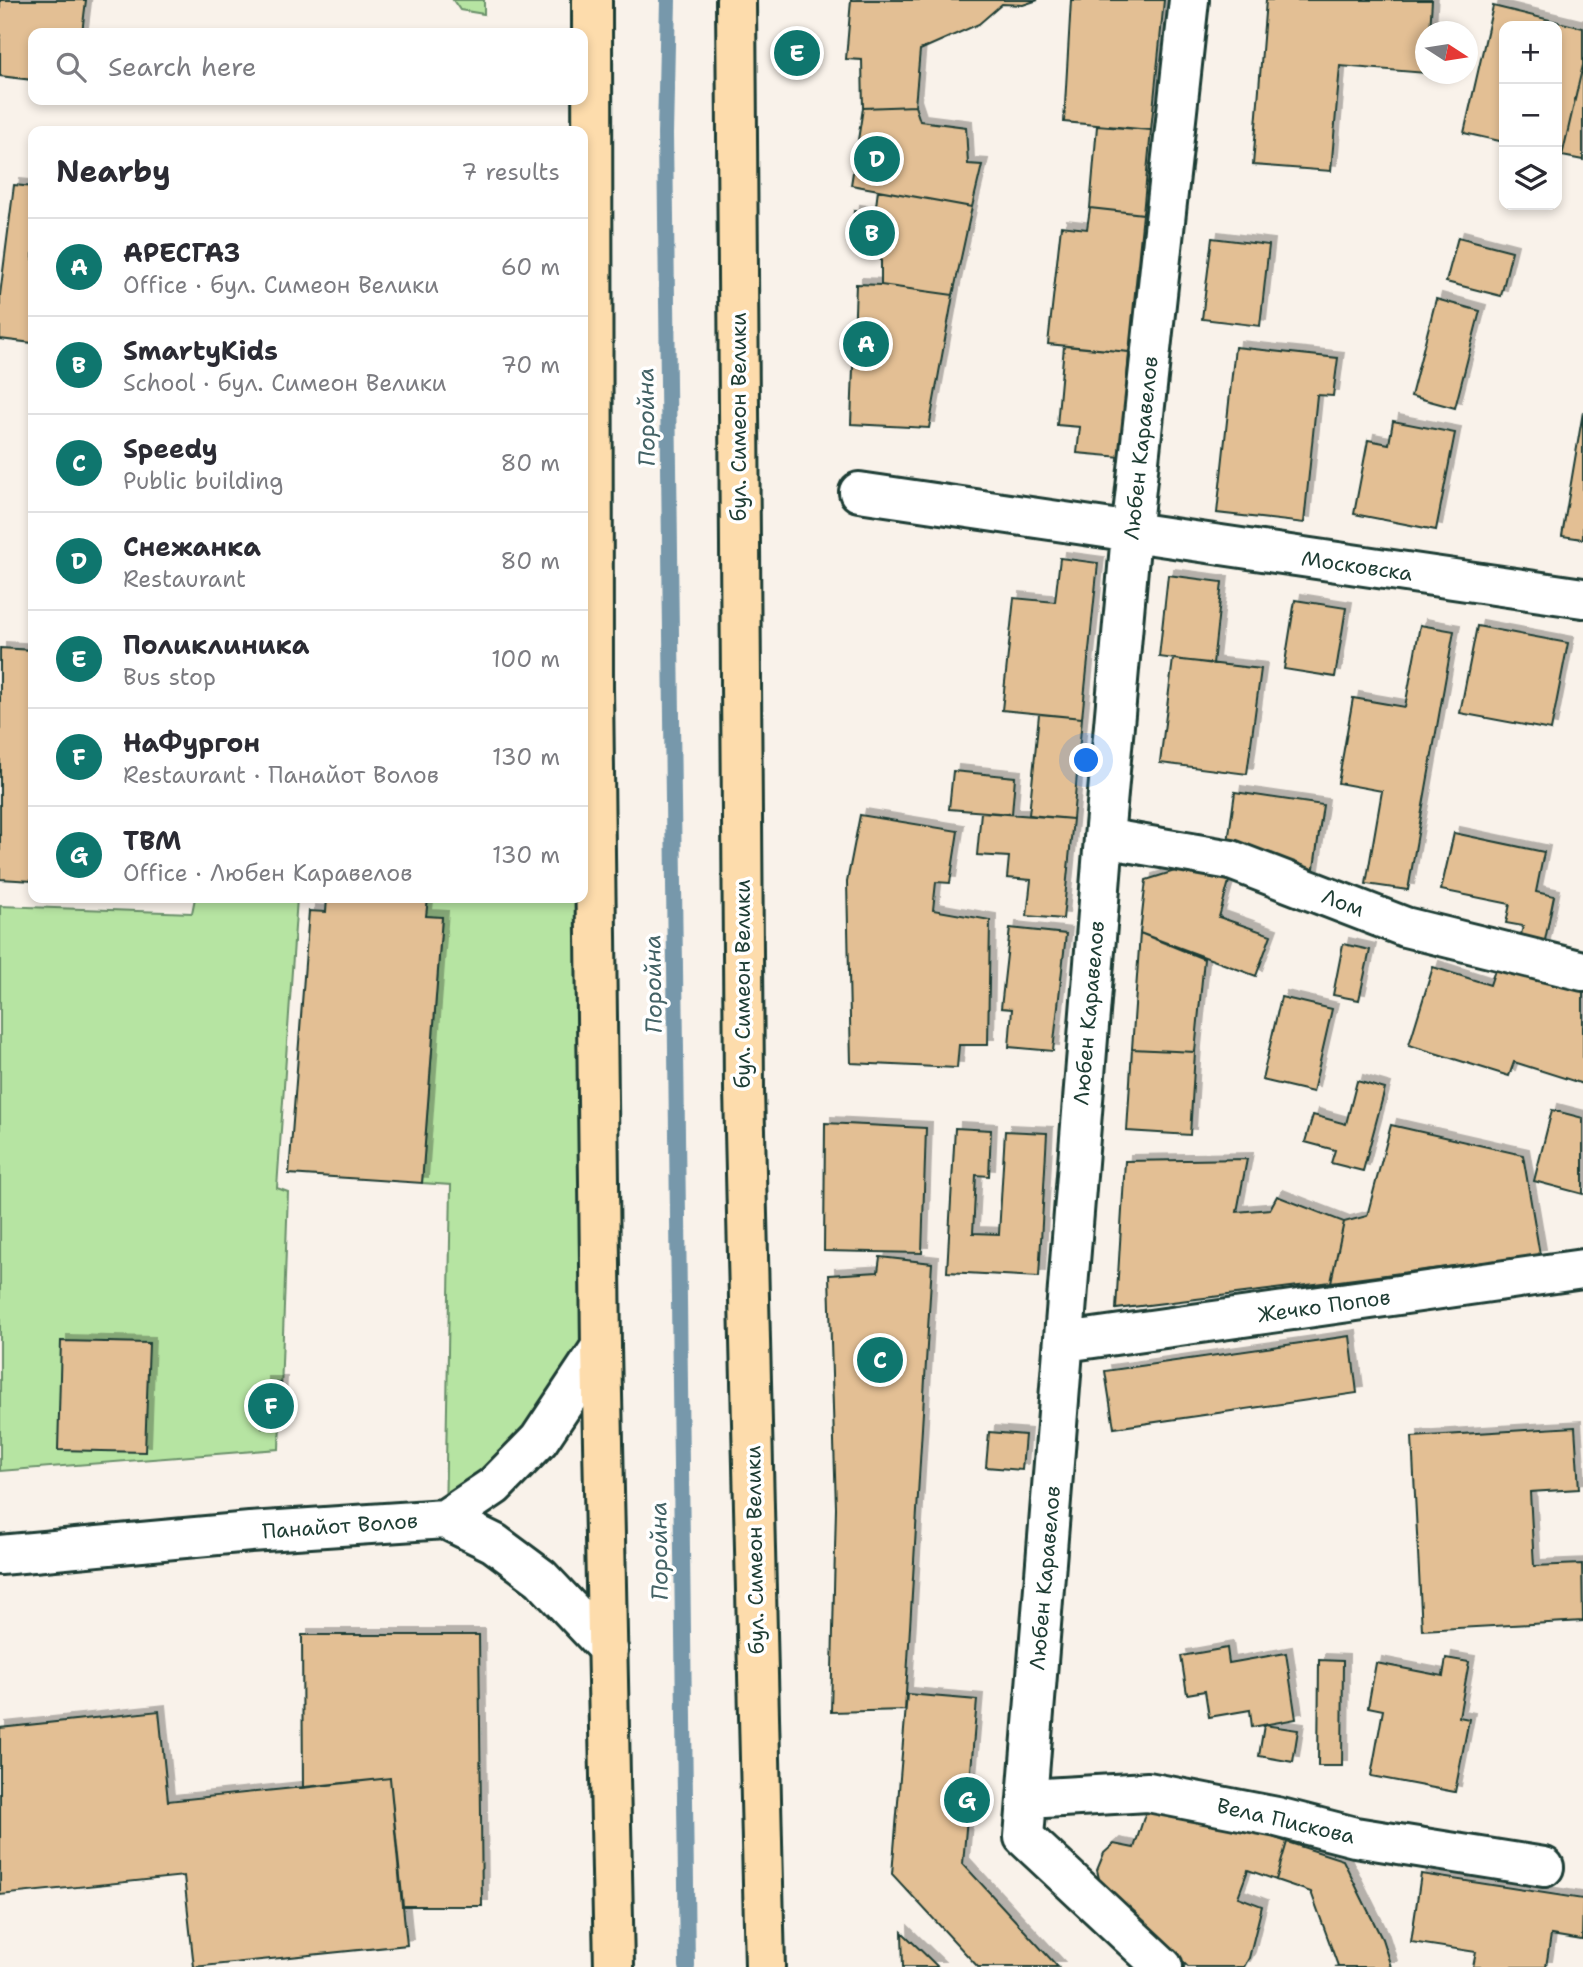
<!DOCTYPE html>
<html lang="en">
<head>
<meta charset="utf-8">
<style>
  body { margin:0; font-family:"Shantell Sans",sans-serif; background:#f2f2f3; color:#2b2b33 }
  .controls { position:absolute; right:21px; top:21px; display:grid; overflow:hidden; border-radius:14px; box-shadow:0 4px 10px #0003 }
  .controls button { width:63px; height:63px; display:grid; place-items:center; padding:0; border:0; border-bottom:2px solid #e1e1e2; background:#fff; color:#2b2b33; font:35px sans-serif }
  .compass { position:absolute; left:1415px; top:21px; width:63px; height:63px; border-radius:50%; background:#fff; box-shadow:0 4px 10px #0003; rotate:102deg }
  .you { position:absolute; left:1087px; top:761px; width:24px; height:24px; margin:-18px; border:5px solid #fff; border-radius:50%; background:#1a73e8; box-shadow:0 0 0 10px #1a73e833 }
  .badge { display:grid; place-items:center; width:46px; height:46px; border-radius:50%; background:#0f766e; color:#fff; font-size:23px; font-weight:700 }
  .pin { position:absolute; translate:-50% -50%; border:4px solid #fff; box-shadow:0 2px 7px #0006 }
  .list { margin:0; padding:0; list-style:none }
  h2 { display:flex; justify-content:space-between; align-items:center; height:91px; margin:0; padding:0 28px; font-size:30px }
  h2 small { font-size:23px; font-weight:400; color:#7c7c81 }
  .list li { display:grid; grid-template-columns:46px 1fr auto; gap:21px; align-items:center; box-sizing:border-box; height:98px; padding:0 28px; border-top:2px solid #e1e1e2 }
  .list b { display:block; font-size:26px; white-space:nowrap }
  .list p { margin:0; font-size:23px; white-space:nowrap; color:#7c7c81 }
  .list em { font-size:23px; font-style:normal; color:#7c7c81 }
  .icon { flex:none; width:38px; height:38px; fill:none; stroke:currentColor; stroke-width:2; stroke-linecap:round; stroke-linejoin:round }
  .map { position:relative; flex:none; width:1583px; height:1967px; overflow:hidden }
  .search { position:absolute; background:#fff; box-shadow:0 4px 10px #0003; left:28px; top:28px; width:560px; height:77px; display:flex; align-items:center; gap:18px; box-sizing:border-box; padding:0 24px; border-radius:14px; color:#7c7c81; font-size:26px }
  .panel { position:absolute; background:#fff; box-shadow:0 4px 10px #0003; left:28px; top:126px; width:560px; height:777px; border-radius:14px }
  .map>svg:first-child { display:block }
</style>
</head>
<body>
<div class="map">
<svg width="1583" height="1967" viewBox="0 0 1583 1967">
  <defs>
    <filter id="shadow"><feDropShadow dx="6" dy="-6" stdDeviation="0" flood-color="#0004"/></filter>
  </defs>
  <rect width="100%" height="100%" fill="#f9f2ea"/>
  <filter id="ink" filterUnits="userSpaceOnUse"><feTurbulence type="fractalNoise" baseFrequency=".0143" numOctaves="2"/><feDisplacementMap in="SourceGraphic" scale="14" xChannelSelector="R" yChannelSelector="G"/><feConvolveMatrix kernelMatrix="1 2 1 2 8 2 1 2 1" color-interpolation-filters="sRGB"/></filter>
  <g filter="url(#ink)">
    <path fill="#b6e4a2" stroke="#6a906b" stroke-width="2" d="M 453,0 L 484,0 L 484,14 L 460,10 Z
      M 195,898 L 297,898 L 277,1188 L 288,1192 L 279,1449 L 0,1471 L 0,906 L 192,913 Z
      M 428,898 L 583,898 L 601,1347 L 445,1519 L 451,1185 L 422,1183 L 442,918 L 426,916 Z"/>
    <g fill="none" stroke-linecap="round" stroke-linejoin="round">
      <path stroke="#7798ab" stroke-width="16" d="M 668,0 L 665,134 L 687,1967"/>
    </g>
    <path fill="#e3bf94" stroke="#1f3d34" stroke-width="2" filter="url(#shadow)" d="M 0,0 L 86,0 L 82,33 L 33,33 L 33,80 L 0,76 Z
      M 851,0 L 1038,0 L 1023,5 L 1002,4 L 979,24 L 920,50 L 915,106 L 863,108 L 862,60 L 846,59 Z
      M 1071,0 L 1164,0 L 1151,130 L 1064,122 Z
      M 1266,0 L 1432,0 L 1430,32 L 1426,32 L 1426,73 L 1340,66 L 1331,171 L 1253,165 Z
      M 1493,6 L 1583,28 L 1583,65 L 1562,156 L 1557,154 L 1557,26 L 1504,26 L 1504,142 L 1464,133 Z
      M 1583,65 L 1583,160 L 1562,156 Z
      M 915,106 L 920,121 L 966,127 L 968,164 L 982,165 L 972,207 L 851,185 L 863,108 Z
      M 1097,126 L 1151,130 L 1143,214 L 1090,208 Z
      M 14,185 L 33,187 L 33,343 L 0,339 L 0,295 Z
      M 878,190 L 972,207 L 953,295 L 881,285 L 881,253 L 850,245 L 854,211 L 875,214 Z
      M 1090,208 L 1143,214 L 1129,352 L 1048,344 L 1061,226 L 1087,229 Z
      M 1458,237 L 1512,251 L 1501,296 L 1446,282 Z
      M 1212,238 L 1269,245 L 1260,326 L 1202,319 Z
      M 856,284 L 881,285 L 953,295 L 929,428 L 851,424 Z
      M 1436,299 L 1480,311 L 1455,408 L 1411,396 Z
      M 1064,346 L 1129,352 L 1121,457 L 1077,453 L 1080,427 L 1057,425 Z
      M 1235,347 L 1338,358 L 1333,396 L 1317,395 L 1304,523 L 1217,513 Z
      M 1583,412 L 1583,539 L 1562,536 Z
      M 1393,421 L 1455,433 L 1436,530 L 1354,514 L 1368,440 L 1389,444 Z
      M 1060,558 L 1098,563 L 1082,718 L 1002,710 L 1014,598 L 1055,602 Z
      M 1168,575 L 1222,582 L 1213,664 L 1159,657 Z
      M 1295,600 L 1346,608 L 1335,677 L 1284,669 Z
      M 1420,625 L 1454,631 L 1408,890 L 1366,884 L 1382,791 L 1338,783 L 1353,698 L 1405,707 Z
      M 1477,626 L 1568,643 L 1551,730 L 1460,713 Z
      M 0,648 L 33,650 L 33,881 L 0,879 Z
      M 1173,659 L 1261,669 L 1247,774 L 1160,763 Z
      M 1039,714 L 1082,718 L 1073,819 L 1029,815 Z
      M 953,771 L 1015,777 L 1012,814 L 949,809 Z
      M 1235,792 L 1323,805 L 1313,875 L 1228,842 Z
      M 981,812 L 1073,819 L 1063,919 L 1027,916 L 1031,880 L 1007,878 L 1009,857 L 977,855 Z
      M 860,815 L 958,831 L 950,883 L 936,882 L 933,910 L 990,920 L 988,1045 L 959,1045 L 957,1068 L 851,1063 L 847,882 Z
      M 1454,833 L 1544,852 L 1536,892 L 1554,896 L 1544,945 L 1520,939 L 1523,926 L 1506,923 L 1510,904 L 1441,890 Z
      M 1178,870 L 1230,878 L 1219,917 L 1271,935 L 1256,976 L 1140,933 L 1146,880 Z
      M 327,898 L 428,898 L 426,916 L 442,917 L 422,1183 L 289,1174 L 309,911 L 326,912 Z
      M 1010,928 L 1066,934 L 1053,1051 L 1009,1047 L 1012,1009 L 1001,1008 Z
      M 1140,933 L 1204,959 L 1195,1052 L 1132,1049 Z
      M 1343,944 L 1370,950 L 1359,1000 L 1333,995 Z
      M 1498,961 L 1583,987 L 1583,1084 L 1514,1062 L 1509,1076 L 1409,1045 L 1433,967 L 1490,985 Z
      M 1281,997 L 1332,1009 L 1313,1092 L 1262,1080 Z
      M 1132,1049 L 1195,1052 L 1190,1135 L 1127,1131 Z
      M 1357,1081 L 1385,1089 L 1363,1171 L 1331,1163 L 1335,1150 L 1305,1142 L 1313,1115 L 1346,1124 Z
      M 1552,1110 L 1583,1118 L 1583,1194 L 1534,1181 Z
      M 825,1123 L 926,1128 L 922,1253 L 824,1251 Z
      M 1391,1125 L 1523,1155 L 1540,1255 L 1331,1282 L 1344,1222 L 1367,1216 Z
      M 955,1128 L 991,1130 L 989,1176 L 976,1175 L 973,1233 L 999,1234 L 1005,1131 L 1047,1133 L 1039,1277 L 947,1272 Z
      M 1247,1159 L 1237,1212 L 1270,1209 L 1277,1196 L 1344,1222 L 1331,1282 L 1116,1309 L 1125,1161 Z
      M 880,1257 L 932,1263 L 905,1710 L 831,1712 L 836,1508 L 829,1275 L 878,1272 Z
      M 1350,1336 L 1357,1393 L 1114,1428 L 1105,1371 Z
      M 61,1341 L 149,1343 L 145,1452 L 58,1450 Z
      M 263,1383 L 281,1383 L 279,1428 L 262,1428 Z
      M 1575,1427 L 1579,1489 L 1530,1492 L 1534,1566 L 1582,1564 L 1583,1621 L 1422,1630 L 1412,1437 Z
      M 989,1432 L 1025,1435 L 1022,1470 L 986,1467 Z
      M 302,1635 L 479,1635 L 482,1906 L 402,1906 L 390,1778 L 303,1788 Z
      M 1227,1648 L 1229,1663 L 1286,1653 L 1296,1719 L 1252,1727 L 1250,1710 L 1209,1717 L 1205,1691 L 1187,1694 L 1181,1656 Z
      M 1446,1658 L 1469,1662 L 1459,1717 L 1469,1719 L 1455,1792 L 1371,1776 L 1383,1710 L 1368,1707 L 1376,1663 L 1443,1676 Z
      M 1319,1660 L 1343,1661 L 1342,1766 L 1318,1766 Z
      M 907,1694 L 977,1700 L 963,1864 L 1058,1967 L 978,1967 L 892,1874 Z
      M 159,1711 L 168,1801 L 390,1778 L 407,1945 L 194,1967 L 184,1876 L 0,1895 L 0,1728 Z
      M 1264,1725 L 1298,1730 L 1293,1762 L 1259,1756 Z
      M 1147,1808 L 1213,1816 L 1287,1842 L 1276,1880 L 1248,1870 L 1238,1897 L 1262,1906 L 1249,1958 L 1244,1967 L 1188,1967 L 1100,1883 L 1097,1870 L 1104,1853 L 1114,1844 L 1134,1848 Z
      M 1287,1842 L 1343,1860 L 1382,1939 L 1391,1967 L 1335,1967 L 1338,1966 L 1311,1892 L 1276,1880 Z
      M 1421,1874 L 1583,1899 L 1582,1940 L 1551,1935 L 1546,1967 L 1473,1967 L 1476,1952 L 1411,1942 Z
      M 902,1932 L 938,1967 L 903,1967 Z"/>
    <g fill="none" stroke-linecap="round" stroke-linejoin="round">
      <defs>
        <path id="minor" d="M 859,492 L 1583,598
          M 1104,838 L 1231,860 L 1405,927 L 1583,971
          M 1065,1342 L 1583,1269
          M 445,1519 L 494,1543 L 541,1578 L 608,1649
          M 0,1555 L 250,1532 L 445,1519 L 494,1486 L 539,1440 L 601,1347
          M 1027,1799 L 1148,1792 L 1277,1817 L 1355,1837 L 1544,1867
          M 1163,1967 L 1024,1837 L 1104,838 L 1131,534 L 1189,0"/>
        <path id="major" d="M 592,0 L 593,688 L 601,1347 L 614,1967
          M 736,0 L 744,1089 L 765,1967"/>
      </defs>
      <use href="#minor" stroke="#1f3d34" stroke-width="44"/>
      <use href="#major" stroke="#1f3d34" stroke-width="44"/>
      <use href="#minor" stroke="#fff" stroke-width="38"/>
      <use href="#major" stroke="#fddcac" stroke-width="38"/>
    </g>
  </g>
  <g text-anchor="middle" stroke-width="7" stroke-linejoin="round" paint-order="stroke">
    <g font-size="21" fill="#1f3d34" stroke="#fff">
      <text transform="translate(739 417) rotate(-90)" y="7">бул. Симеон Велики</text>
      <text transform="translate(1141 448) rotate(-84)" y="7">Любен Каравелов</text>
      <text transform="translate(1357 566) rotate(8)" y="7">Московска</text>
      <text transform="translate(1343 903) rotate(21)" y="7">Лом</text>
      <text transform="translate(743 984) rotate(-90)" y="7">бул. Симеон Велики</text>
      <text transform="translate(1089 1013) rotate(-85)" y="7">Любен Каравелов</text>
      <text transform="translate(1324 1306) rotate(-8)" y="7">Жечко Попов</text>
      <text transform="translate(340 1526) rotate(-4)" y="7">Панайот Волов</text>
      <text transform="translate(755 1550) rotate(-91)" y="7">бул. Симеон Велики</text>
      <text transform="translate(1045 1578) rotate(-85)" y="7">Любен Каравелов</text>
      <text transform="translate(1286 1821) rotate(13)" y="7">Вела Пискова</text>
    </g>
    <g font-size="23" font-style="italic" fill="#446366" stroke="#fff">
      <text transform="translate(646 417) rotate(-91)" y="8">Поройна</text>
      <text transform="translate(653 984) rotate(-91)" y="8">Поройна</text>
      <text transform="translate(659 1551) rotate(-91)" y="8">Поройна</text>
    </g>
  </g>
</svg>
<div class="controls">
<button>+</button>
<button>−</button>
<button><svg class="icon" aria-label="layers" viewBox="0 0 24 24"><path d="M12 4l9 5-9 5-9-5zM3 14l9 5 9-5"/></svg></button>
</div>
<svg class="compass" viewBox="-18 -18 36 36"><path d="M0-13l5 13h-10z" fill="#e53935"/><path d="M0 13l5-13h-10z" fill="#7c7c81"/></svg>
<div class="you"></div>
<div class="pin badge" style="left:866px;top:344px">A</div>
<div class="pin badge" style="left:872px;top:233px">B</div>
<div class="pin badge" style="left:880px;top:1360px">C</div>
<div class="pin badge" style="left:877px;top:159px">D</div>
<div class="pin badge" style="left:797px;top:53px">E</div>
<div class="pin badge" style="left:271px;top:1406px">F</div>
<div class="pin badge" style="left:967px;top:1800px">G</div>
<div class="search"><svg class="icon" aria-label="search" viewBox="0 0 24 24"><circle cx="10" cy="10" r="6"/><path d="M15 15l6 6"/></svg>Search here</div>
<section class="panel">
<h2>Nearby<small>7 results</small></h2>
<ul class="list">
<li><span class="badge">A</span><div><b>АРЕСГАЗ</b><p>Office · бул. Симеон Велики</p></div><em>60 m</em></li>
<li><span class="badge">B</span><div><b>SmartyKids</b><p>School · бул. Симеон Велики</p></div><em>70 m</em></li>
<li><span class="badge">C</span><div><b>Speedy</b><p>Public building</p></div><em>80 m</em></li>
<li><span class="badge">D</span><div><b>Снежанка</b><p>Restaurant</p></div><em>80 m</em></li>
<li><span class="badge">E</span><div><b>Поликлиника</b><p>Bus stop</p></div><em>100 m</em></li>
<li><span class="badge">F</span><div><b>НаФургон</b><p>Restaurant · Панайот Волов</p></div><em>130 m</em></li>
<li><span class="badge">G</span><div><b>ТВМ</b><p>Office · Любен Каравелов</p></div><em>130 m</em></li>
</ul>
</section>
</div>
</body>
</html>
